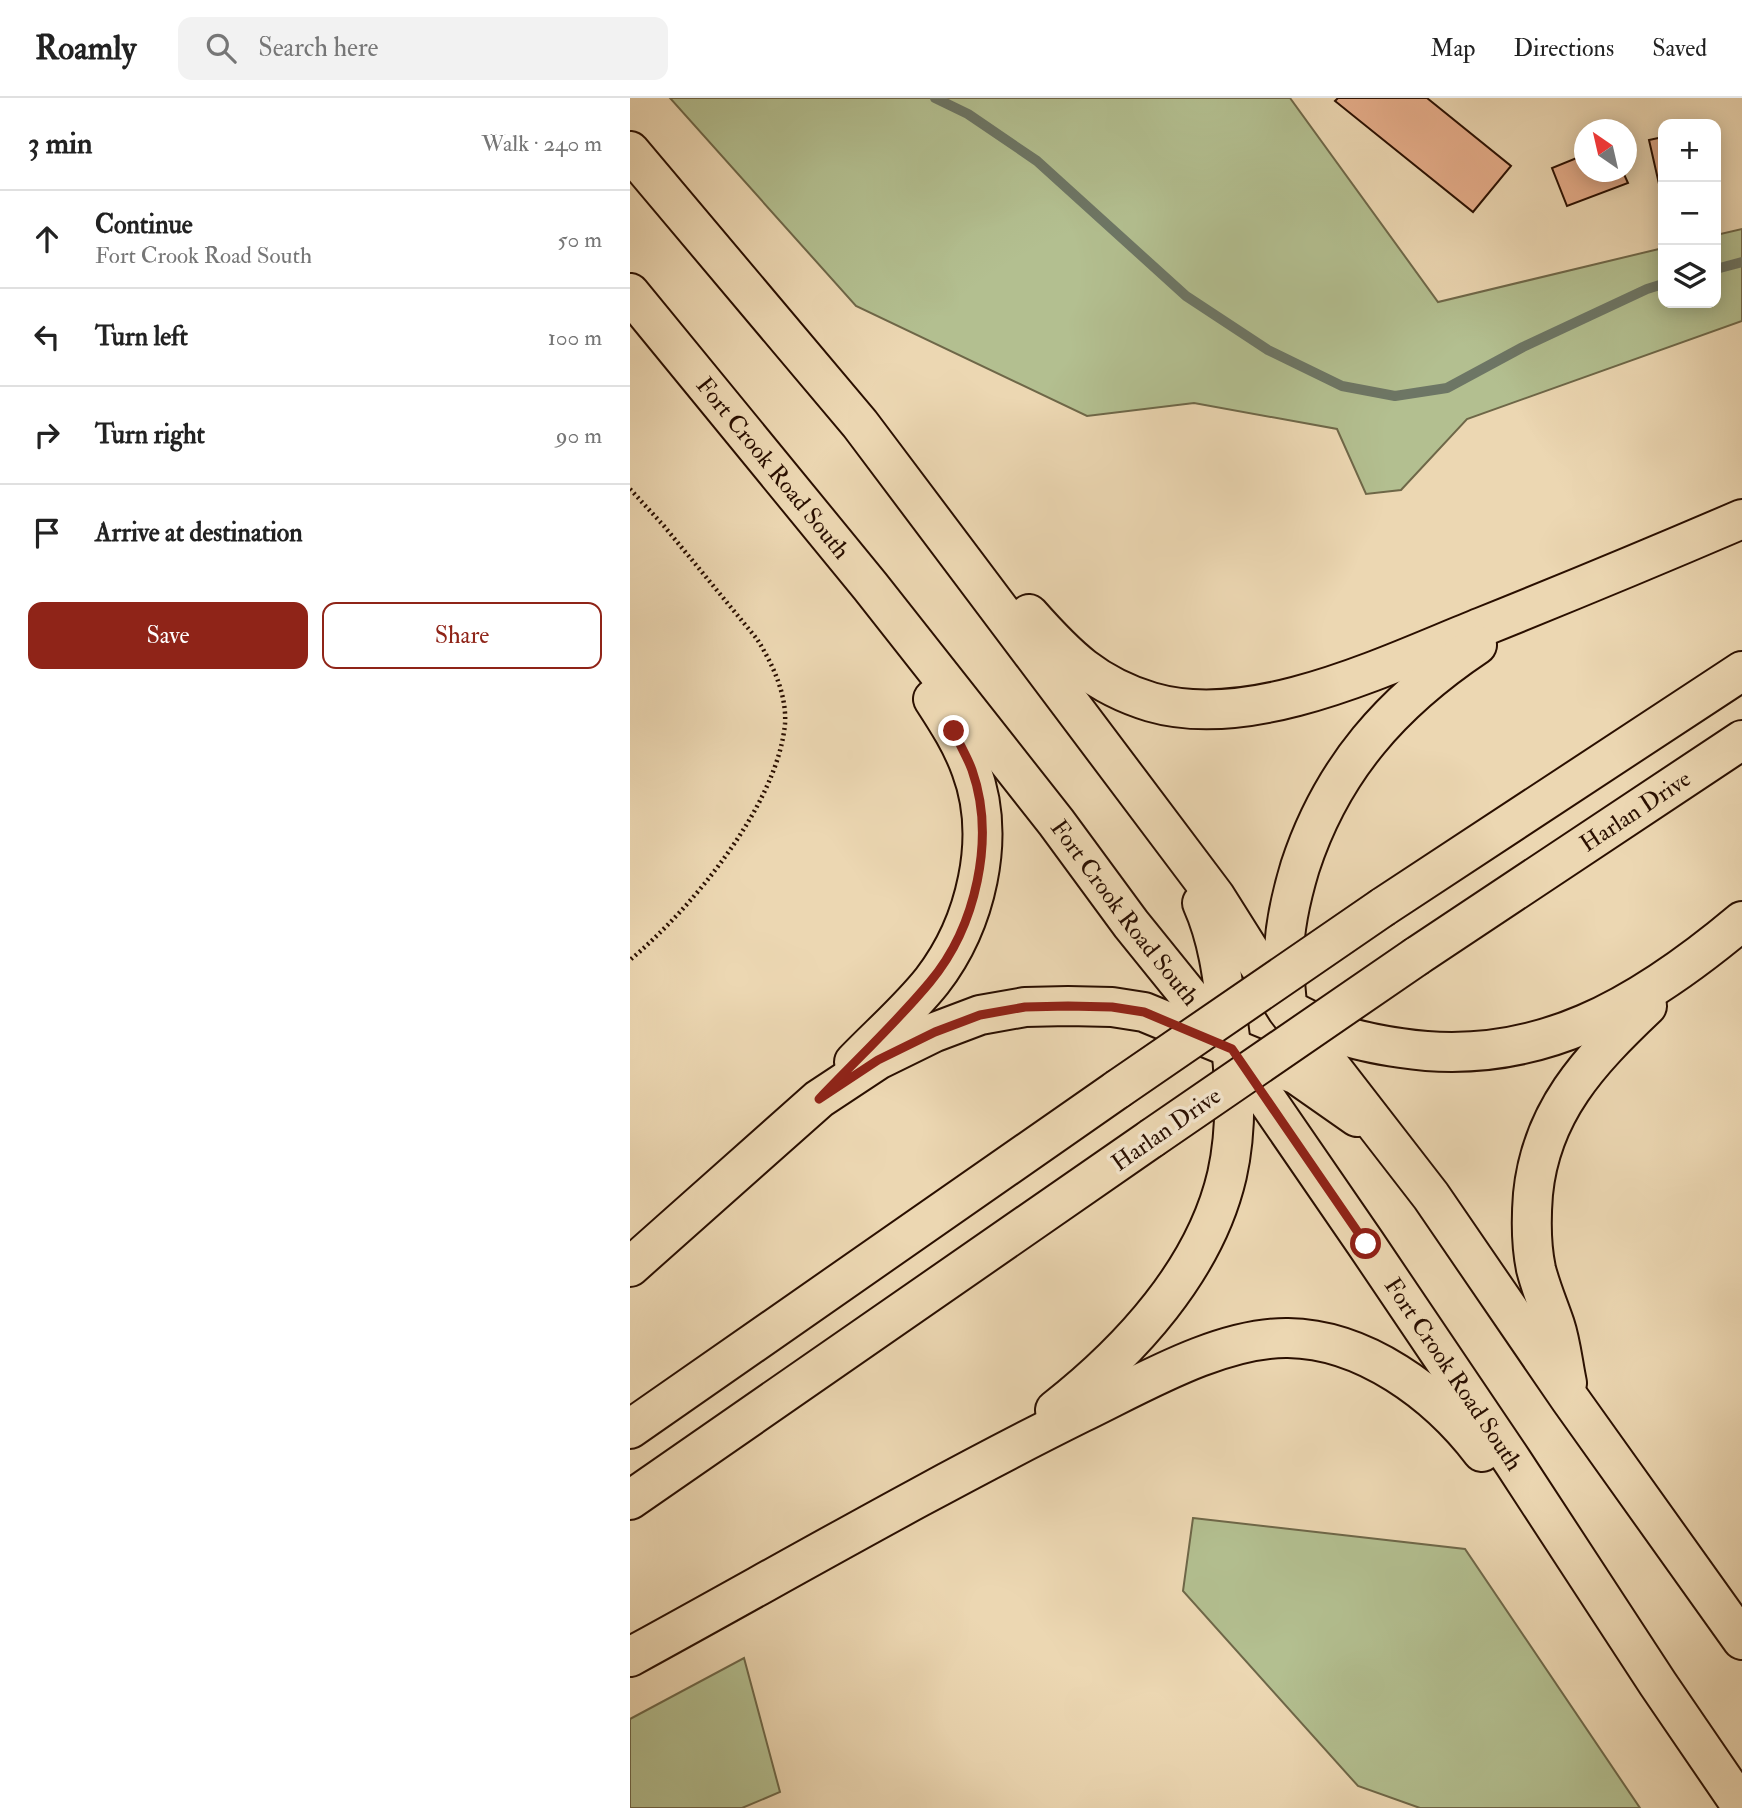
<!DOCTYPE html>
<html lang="en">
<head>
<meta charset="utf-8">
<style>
  body { margin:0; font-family:"IM FELL Double Pica",serif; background:#f2f2f2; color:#222 }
  .controls { position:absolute; right:21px; top:21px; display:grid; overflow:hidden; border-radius:14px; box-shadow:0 4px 18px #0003 }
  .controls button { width:63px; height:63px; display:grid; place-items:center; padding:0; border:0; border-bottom:2px solid #e0e0e0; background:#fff; color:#222; font:35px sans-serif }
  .compass { position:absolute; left:944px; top:21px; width:63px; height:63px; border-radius:50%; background:#fff; box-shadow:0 4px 18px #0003; rotate:326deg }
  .stop { position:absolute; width:21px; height:21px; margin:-16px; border:5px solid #8f2418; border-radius:50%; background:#fff }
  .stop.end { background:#8f2418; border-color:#fff; box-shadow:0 2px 7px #0008 }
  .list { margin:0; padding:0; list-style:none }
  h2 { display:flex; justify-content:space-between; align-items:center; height:91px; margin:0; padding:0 28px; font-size:30px }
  h2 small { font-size:23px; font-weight:400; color:#767676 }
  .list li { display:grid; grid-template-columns:46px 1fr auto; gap:21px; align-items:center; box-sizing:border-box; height:98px; padding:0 28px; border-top:2px solid #e0e0e0 }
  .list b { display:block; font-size:26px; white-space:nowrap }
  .list p { margin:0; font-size:23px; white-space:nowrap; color:#767676 }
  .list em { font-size:23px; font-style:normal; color:#767676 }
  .actions { display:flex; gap:14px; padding:21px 28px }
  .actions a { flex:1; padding:16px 0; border:2px solid #8f2418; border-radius:14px; text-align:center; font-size:24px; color:#8f2418 }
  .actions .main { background:#8f2418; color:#fff }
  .icon { flex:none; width:38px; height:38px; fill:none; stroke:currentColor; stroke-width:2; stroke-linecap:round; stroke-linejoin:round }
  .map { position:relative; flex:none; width:1112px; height:1710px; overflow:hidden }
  header { display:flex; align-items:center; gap:42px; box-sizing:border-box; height:98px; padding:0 35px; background:#fff; border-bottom:2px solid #e0e0e0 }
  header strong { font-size:33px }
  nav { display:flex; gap:38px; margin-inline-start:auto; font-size:24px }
  .search { width:490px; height:63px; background:#f2f2f2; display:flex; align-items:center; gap:18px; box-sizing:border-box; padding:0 24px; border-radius:14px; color:#767676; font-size:26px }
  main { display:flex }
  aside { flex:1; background:#fff }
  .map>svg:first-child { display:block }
</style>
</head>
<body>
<header>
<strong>Roamly</strong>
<div class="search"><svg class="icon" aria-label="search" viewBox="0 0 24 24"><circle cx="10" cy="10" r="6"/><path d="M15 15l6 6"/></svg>Search here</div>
<nav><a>Map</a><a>Directions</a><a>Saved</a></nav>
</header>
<main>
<aside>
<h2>3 min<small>Walk · 240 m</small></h2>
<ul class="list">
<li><svg class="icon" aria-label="ahead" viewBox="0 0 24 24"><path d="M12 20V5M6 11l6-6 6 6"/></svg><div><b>Continue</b><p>Fort Crook Road South</p></div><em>50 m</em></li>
<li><svg class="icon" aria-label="left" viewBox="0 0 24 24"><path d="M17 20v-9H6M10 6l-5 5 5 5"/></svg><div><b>Turn left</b></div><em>100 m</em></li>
<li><svg class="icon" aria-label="right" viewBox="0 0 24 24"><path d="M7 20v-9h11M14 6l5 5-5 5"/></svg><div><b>Turn right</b></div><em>90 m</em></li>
<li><svg class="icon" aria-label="arrive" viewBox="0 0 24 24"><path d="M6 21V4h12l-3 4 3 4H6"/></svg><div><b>Arrive at destination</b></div></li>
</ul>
<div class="actions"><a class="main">Save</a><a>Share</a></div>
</aside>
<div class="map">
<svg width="1112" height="1710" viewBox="0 0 1112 1710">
  <rect width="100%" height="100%" fill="#ecd7b2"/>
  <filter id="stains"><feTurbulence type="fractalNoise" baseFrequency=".00286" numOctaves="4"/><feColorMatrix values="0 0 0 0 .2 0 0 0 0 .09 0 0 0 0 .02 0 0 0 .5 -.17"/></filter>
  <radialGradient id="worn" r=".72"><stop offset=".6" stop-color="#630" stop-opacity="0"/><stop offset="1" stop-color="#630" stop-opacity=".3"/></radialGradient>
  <path fill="#b3bf90" stroke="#6e6748" stroke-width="2" d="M 40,0 L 660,0 L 808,204 L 1033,150 L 1033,205 L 1086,205 L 1086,137 L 1112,131 L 1112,223 L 837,321 L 771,392 L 736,396 L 707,331 L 564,305 L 457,318 L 226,208 Z
    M 563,1420 L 835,1451 L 1010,1710 L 790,1710 L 728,1688 L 553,1493 Z
    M 114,1560 L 150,1694 L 112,1710 L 0,1710 L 0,1621 Z"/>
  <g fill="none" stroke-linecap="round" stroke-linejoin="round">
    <path stroke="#6d7665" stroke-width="10" d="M 305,0 L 338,16 L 407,63 L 556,198 L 638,252 L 712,288 L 765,298 L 817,290 L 893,249 L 1017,191 L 1033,186
      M 1086,171 L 1112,164"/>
  </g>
  <path fill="#e6ad8a" stroke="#2a0f00" stroke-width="2" d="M 708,0 L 797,0 L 881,68 L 843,114 L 705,3 Z
    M 1033,39 L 1033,85 L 1029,86 L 1019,42 Z
    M 954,57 L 954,74 L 993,74 L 998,85 L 937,108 L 922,70 Z"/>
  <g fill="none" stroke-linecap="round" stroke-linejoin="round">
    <defs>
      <g id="major">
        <path d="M 0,53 L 230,326 L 585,798 L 657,912 L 801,1098 L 940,1301 L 1112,1542"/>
        <path id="s1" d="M 0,195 L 240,488 L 426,724 L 501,826 L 602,951 L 736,1146 L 883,1364 L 1028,1586 L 1112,1709"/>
        <path d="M 399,516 C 437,559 465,587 521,604 C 623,634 759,566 852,529 C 939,494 1026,458 1112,421"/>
        <path d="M 753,809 L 1112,573"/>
        <path id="s2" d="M 787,858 L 1112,642"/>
        <path d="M 657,907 C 656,893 654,878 654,864 C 653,832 661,799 670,769 C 702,671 762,604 847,547"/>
        <path d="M 665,915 C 679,922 694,930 709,936 C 728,943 750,947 771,950 C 907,971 1012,907 1112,823"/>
        <path d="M 224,964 C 250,937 279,912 302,883 C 346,826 367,740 341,671 C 332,646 318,624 303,601"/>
        <path d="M 0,1169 L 189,1001 L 248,962 L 305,934 L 350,917 L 395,909 L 438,908 L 482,909 L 514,914 L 667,977 L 727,1019"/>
        <path d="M 937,1285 C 933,1266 931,1245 925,1227 C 919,1209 911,1191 906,1171 C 901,1147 901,1121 903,1096 C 911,1014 959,963 1017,908"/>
        <path d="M 425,1312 C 500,1253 575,1172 597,1077 C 608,1028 605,972 598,924 C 593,883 589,843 572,805"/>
        <path d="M 0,1331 L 488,991"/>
        <path d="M 0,1402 L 522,1040"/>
        <path d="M 0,1559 C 150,1477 298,1391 451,1315 C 511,1286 590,1239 658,1240 C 734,1241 807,1295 852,1354"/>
      </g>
    </defs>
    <use href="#major" stroke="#2a0f00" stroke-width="42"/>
    <path stroke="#2a0f00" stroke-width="4.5" stroke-dasharray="2 3.5" stroke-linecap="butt" d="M 0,391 L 34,428 L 127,541 C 142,565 157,596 155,626 C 147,708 61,811 0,862"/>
    <use href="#major" stroke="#ecd7b2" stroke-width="38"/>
    <defs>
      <path id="major-bridge" d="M 488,991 L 753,809
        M 522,1040 L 787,858"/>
    </defs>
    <use href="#major-bridge" stroke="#2a0f00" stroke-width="42" stroke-linecap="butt"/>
    <use href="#major-bridge" stroke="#ecd7b2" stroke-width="38"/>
  </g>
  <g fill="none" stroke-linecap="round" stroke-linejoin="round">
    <path stroke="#8f2418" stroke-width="9" d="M 324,633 C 329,646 337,658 342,672 C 366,740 346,829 300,884 C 266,925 226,962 189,1001 L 248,962 L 305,934 L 350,917 L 395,909 L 438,908 L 482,909 L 514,914 L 602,951 L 736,1146"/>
  </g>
  <g text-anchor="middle" stroke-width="7" stroke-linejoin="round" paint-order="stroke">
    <g font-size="24" fill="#2a0f00" stroke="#f3e5cd">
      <text dy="8" stroke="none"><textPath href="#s1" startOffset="226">Fort Crook Road South</textPath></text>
      <text dy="8" stroke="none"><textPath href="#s2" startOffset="262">Harlan Drive</textPath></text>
      <text dy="8" stroke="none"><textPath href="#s1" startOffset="793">Fort Crook Road South</textPath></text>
      <text transform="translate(536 1031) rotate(-35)" y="8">Harlan Drive</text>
      <text dy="8" stroke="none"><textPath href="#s1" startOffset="1360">Fort Crook Road South</textPath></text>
    </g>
  </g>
  <rect width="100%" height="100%" filter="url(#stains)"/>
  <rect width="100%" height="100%" fill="url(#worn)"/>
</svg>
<div class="controls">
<button>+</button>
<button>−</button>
<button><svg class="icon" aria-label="layers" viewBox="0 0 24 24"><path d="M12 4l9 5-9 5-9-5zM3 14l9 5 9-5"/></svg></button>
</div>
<svg class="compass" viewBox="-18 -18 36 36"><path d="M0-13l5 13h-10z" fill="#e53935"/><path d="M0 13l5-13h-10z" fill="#767676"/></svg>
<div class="stop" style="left:736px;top:1146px"></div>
<div class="stop end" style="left:324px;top:633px"></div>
</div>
</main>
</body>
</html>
